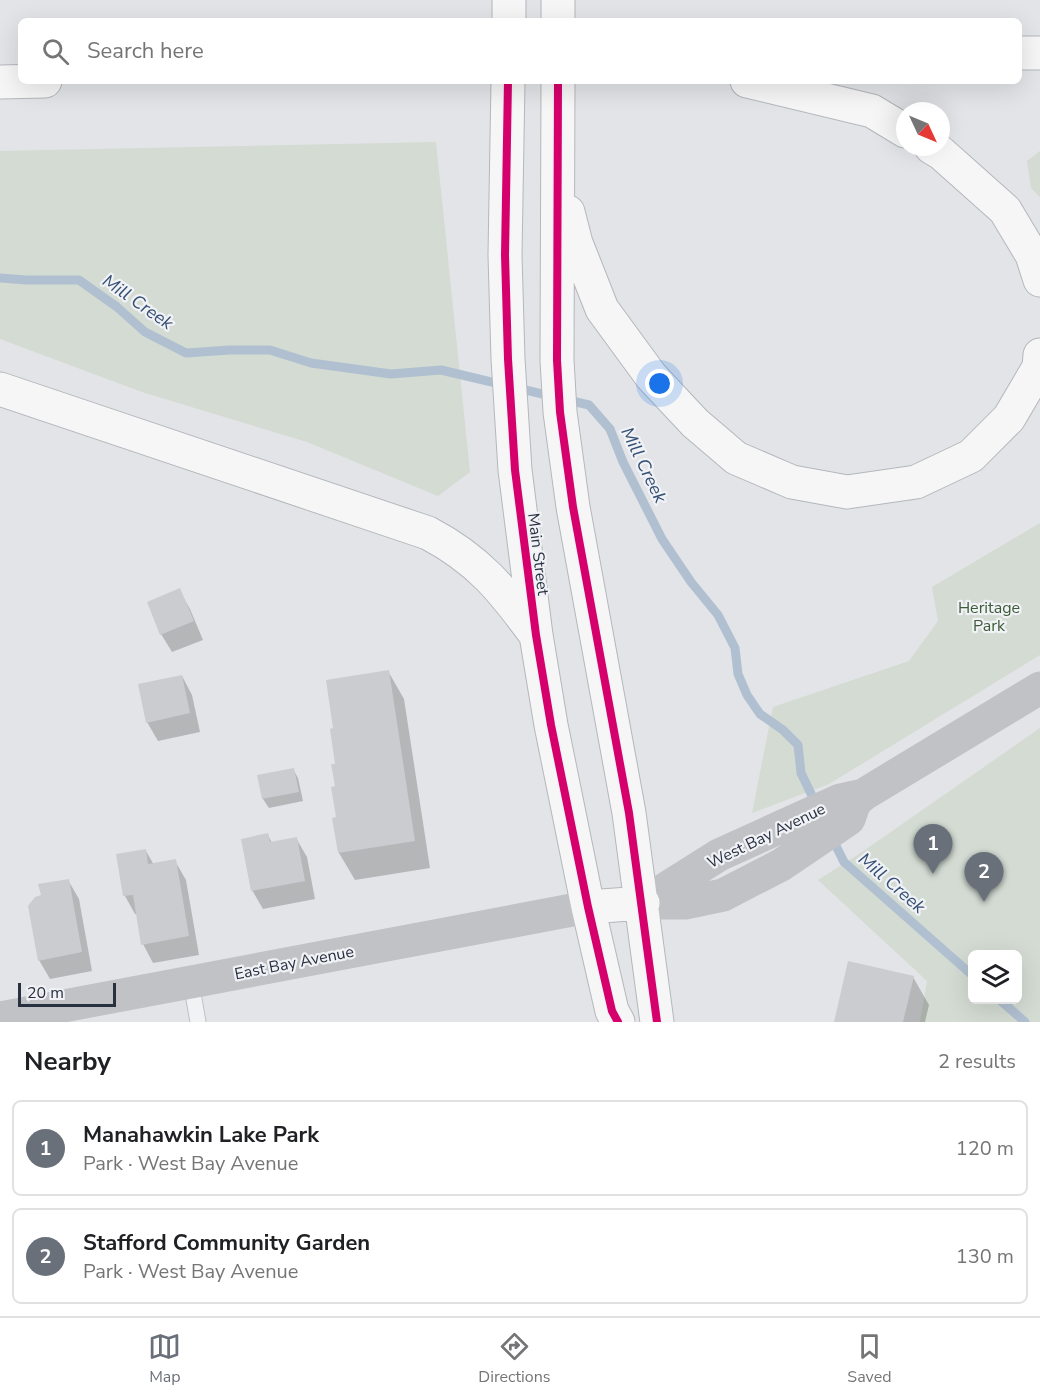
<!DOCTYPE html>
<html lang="en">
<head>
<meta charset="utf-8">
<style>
  body { margin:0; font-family:"Nunito Sans",sans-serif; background:#f2f2f2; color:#202124 }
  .controls { position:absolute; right:18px; bottom:18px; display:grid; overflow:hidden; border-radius:9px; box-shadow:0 6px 24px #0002 }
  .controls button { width:54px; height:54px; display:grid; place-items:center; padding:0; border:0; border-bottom:2px solid #e0e0e0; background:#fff; color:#202124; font:30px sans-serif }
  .compass { position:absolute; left:896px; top:102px; width:54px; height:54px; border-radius:50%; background:#fff; box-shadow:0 6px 24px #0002; rotate:134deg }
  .scale { position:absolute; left:18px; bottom:15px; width:98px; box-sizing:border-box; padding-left:6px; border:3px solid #293140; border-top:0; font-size:16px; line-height:21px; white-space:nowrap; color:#293140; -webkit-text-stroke:4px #f0f2f6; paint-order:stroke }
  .you { position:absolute; left:660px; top:384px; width:21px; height:21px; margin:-15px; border:4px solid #fff; border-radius:50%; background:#1a73e8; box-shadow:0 0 0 9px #1a73e833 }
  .badge { display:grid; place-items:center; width:39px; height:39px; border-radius:50%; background:#6a707a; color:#fff; font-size:20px; font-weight:700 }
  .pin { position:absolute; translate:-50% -50px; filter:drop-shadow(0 2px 3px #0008) }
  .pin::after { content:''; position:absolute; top:32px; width:21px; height:18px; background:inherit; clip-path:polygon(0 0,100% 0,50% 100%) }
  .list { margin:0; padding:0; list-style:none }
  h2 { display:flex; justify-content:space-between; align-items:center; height:78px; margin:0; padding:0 24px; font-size:26px }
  h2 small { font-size:20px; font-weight:400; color:#757577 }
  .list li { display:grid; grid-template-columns:39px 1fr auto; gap:18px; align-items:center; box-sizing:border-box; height:96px; margin:0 12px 12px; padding:0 12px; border:2px solid #e0e0e0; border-radius:9px }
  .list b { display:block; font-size:22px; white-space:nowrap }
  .list p { margin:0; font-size:20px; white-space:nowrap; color:#757577 }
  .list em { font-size:20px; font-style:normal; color:#757577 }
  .icon { flex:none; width:33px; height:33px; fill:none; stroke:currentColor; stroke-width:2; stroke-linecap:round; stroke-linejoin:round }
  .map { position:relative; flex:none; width:1040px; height:1022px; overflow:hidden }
  .search { position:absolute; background:#fff; box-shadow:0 6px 24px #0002; left:18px; right:18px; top:18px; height:66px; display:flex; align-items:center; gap:15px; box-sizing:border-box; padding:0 21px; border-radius:9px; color:#757577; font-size:22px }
  .sheet { height:294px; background:#fff }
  nav { display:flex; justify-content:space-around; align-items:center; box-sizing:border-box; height:84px; border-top:2px solid #e0e0e0; background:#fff; font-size:16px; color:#757577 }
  nav a { display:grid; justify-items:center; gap:3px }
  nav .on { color:#6a707a }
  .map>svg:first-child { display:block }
</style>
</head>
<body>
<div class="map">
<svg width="1040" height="1022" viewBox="0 0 1040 1022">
  <rect width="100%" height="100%" fill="#e2e4e7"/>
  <path fill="#d3dbd3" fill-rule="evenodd" d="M 436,142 L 470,472 L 438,496 L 307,442 L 142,392 L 0,339 L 0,151 Z
    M 1040,151 L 1040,197 L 1031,188 L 1027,161 Z
    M 1040,523 L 1040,655 L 829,784 L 752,813 L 773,707 L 909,661 L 938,621 L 932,587 Z
    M 1040,728 L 1040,1022 L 920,1022 L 927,981 L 818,880 L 865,850 ZM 972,954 L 1018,954 L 1018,1000 L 972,1000 Z"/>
  <path fill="#0003" d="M 179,590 L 190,609 L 203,640 L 172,652 L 161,634 Z
    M 388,671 L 404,699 L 430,868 L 355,880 L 339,853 L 334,819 L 337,818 L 336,765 Z
    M 182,676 L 192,695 L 200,732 L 158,741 L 147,722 Z
    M 293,769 L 298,778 L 303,801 L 269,808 L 263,799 L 259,776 Z
    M 268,835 L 272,843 L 296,838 L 307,857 L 315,899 L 263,909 L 252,890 Z
    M 146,851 L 154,865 L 175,861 L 186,880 L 199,955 L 153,963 L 143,944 L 138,914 L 135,914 L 125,896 L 118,855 Z
    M 68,880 L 79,899 L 92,971 L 50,979 L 39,960 Z
    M 913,977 L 929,1005 L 925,1022 L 836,1022 Z"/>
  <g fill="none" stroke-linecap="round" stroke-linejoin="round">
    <path stroke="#b1c0d1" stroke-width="9" d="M 0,278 L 26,280 L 79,280 L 117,307 L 145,332 L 186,353 L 230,350 L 270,350 L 311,363 L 391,374 L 441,370 L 589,405 L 610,429 L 623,462 L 662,539 L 691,582 L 718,615 L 735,648 L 738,674 L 747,695 L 760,714 L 783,730 L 798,745 L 801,773 L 816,804
      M 832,838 L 844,862 L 972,975
      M 1000,1000 L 1025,1022"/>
  </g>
  <path fill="#cbcccf" d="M 180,588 L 194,621 L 160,635 L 147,602 Z
    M 389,670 L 415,841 L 338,853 L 332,818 L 336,817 L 331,787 L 335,786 L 331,764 L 335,764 L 330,729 L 333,728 L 326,680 Z
    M 182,675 L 190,713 L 146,723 L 138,684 Z
    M 294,768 L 299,792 L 262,799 L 257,775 Z
    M 268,833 L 270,842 L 297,837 L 305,881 L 251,891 L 241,839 Z
    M 146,849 L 148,864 L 176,859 L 189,936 L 141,945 L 133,895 L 123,896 L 116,854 Z
    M 69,879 L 82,952 L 38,961 L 28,906 L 35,897 L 41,895 L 38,884 Z
    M 848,961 L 914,976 L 903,1022 L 834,1022 Z"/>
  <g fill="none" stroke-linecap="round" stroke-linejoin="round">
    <defs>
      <path id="lane" d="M 191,982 L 198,1022"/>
      <path id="highway" d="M 558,0 L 558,21
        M 509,21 L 509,0
        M 1019,53 L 1040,53
        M 508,81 L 505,255 L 508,359 L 515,470 L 536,635 L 551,725 L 588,907 L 612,1011 L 618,1022
        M 558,81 L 557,360 L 560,412 L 573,507 L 629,813 L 657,1022
        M 747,81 L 872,111 L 905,131
        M 0,82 L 45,81
        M 931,147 L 941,153 L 1005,210 L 1032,255 L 1040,280
        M 568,212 L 576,243 L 602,309 L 651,376 L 695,423 L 736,458 L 792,482 L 847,492 L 916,482 L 971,456 L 1009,418 L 1039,367 L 1040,355
        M 0,389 L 428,533 C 479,560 502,589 535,634
        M 588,907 L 643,903"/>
    </defs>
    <use href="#lane" stroke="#c0c2c5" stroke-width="17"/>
    <use href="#highway" stroke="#b4b7bc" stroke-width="35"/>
    <use href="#lane" stroke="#f1f2f4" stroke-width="15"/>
    <path stroke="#c0c2c6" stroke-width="33" d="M 643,903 L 685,903 L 723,895 L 781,865 L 849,819 L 855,802 L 863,795 L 1040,688
      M 643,903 L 719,855 L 840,800 L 863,795
      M 0,1018 L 588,907"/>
    <use href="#highway" stroke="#f6f6f6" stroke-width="33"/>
    <defs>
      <path id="cycleway" d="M 508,81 L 505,255 L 508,359 L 515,470 L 536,635 L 551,725 L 588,907 L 612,1011 L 618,1022
        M 558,81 L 557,360 L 560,412 L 573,507 L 629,813 L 657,1022"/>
    </defs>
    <use href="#cycleway" stroke="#f0f2f6" stroke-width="11"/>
    <use href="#cycleway" stroke="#d6006c" stroke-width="8"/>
  </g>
  <g text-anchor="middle" stroke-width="4.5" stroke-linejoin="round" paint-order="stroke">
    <g font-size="16" fill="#293140" stroke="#f0f2f6">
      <text transform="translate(539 554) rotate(83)" y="6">Main Street</text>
      <text transform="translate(766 835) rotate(-26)" y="6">West Bay Avenue</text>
      <text transform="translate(294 962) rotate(-11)" y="6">East Bay Avenue</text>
    </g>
    <g font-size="16" fill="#3d5b37" stroke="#f0f2f6">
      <text x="989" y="613">Heritage<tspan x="989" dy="18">Park</tspan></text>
    </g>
    <g font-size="18" font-style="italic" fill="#344f73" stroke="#f0f2f6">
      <text transform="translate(138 302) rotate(35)" y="6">Mill Creek</text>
      <text transform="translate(644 465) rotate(64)" y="6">Mill Creek</text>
      <text transform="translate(892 883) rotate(41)" y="6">Mill Creek</text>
    </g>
  </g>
</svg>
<div class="controls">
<button><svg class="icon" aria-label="layers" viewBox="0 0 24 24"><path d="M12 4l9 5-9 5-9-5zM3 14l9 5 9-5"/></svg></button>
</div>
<svg class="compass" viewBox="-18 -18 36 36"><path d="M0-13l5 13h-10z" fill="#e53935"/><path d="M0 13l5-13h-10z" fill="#757577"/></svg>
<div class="scale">20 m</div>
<div class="you"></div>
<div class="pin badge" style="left:933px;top:874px">1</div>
<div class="pin badge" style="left:984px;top:902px">2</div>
<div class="search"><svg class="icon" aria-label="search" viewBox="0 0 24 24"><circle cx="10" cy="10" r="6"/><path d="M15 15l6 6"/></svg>Search here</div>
</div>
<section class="sheet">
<h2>Nearby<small>2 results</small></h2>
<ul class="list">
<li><span class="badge">1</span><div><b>Manahawkin Lake Park</b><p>Park · West Bay Avenue</p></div><em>120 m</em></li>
<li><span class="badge">2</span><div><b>Stafford Community Garden</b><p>Park · West Bay Avenue</p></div><em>130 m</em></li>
</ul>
</section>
<nav>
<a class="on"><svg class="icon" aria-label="map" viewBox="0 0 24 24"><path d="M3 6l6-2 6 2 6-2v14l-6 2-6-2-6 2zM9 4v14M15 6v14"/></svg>Map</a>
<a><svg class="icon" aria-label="directions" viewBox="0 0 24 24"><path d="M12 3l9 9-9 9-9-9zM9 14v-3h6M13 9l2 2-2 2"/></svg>Directions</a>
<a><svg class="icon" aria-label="saved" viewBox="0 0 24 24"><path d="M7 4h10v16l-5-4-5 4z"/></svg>Saved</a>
</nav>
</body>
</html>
